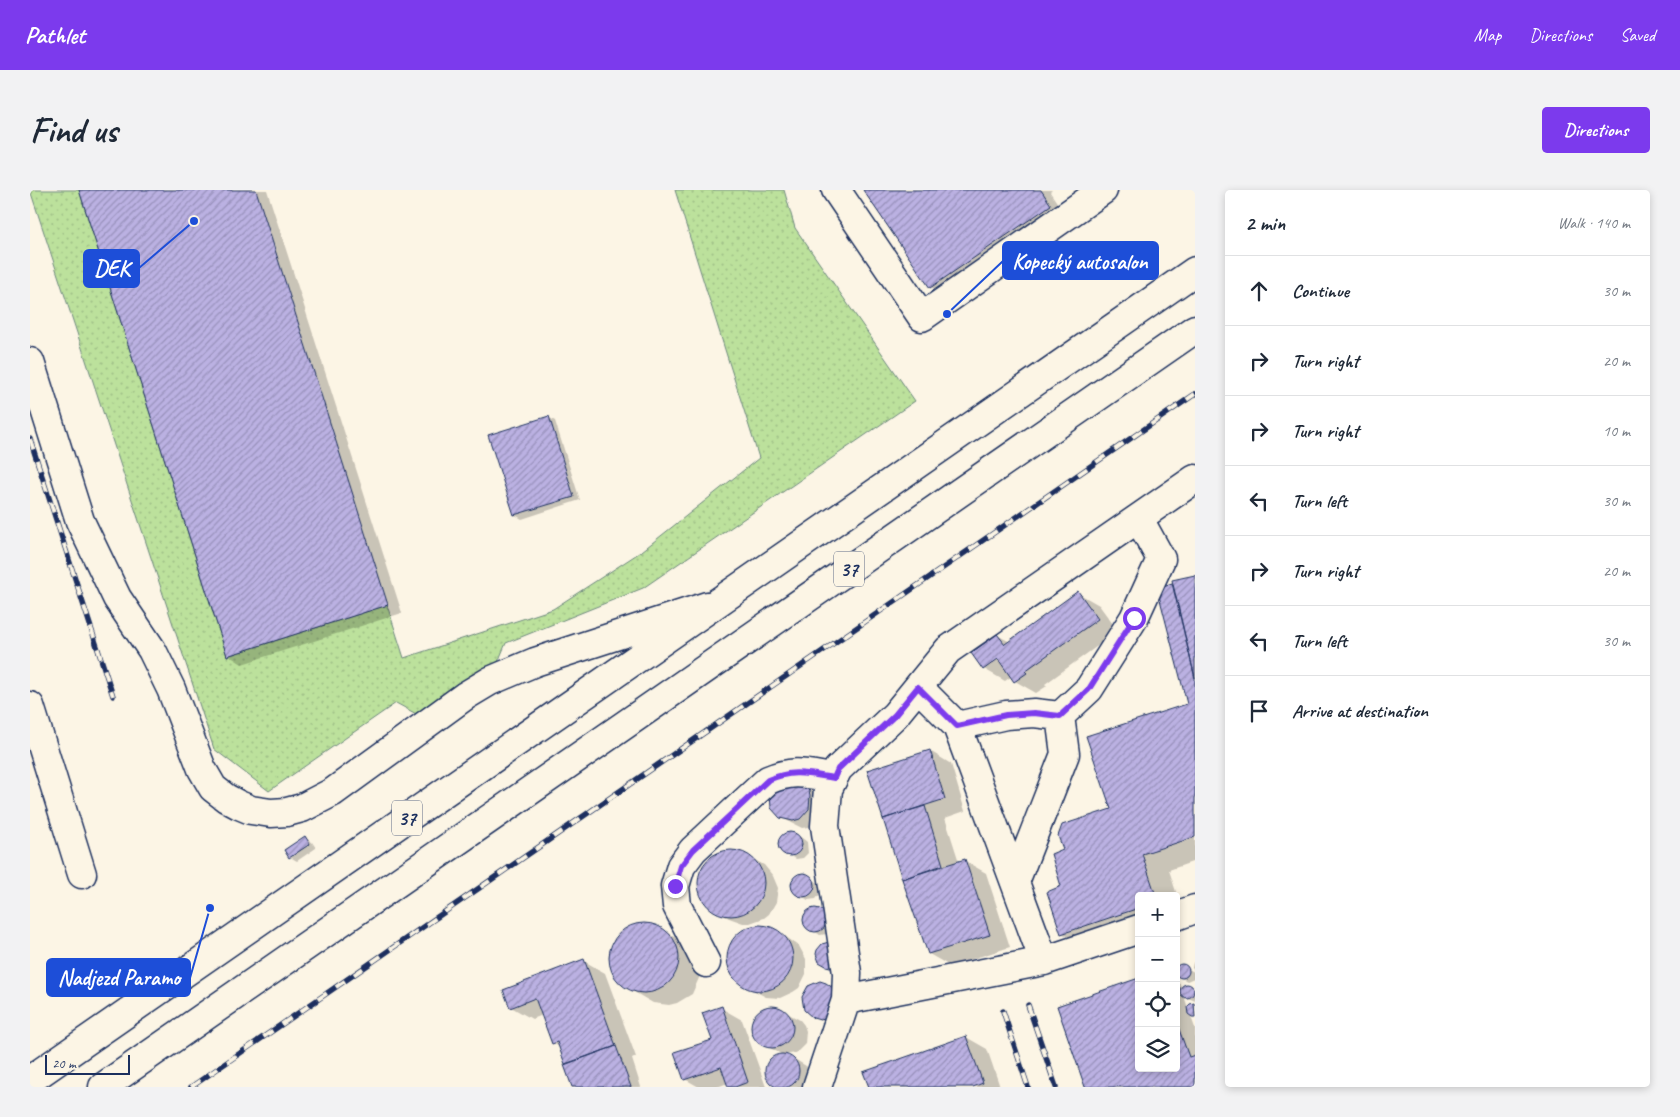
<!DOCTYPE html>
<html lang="en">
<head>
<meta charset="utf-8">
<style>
  body { margin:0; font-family:Caveat,sans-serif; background:#f2f2f3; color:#1f2937 }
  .controls { position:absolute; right:15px; bottom:15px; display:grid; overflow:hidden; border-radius:5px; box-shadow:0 2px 8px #0003 }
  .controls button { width:45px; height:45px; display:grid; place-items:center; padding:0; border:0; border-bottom:1px solid #e0e1e3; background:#fff; color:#1f2937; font:25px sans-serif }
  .scale { position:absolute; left:15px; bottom:12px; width:85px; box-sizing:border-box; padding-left:5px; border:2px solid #1b2f5e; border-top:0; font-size:14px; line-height:18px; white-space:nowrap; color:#1b2f5e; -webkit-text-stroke:4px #fcf5e5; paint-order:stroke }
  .stop { position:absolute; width:15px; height:15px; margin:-11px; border:4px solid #7c3aed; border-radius:50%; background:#fff }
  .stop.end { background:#7c3aed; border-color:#fff; box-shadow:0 1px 5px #0008 }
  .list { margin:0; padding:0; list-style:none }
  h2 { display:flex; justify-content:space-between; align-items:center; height:65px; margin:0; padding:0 20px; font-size:21px }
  h2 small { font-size:16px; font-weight:400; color:#747a83 }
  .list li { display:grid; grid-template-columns:32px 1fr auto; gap:15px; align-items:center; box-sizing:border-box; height:70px; padding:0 20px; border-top:1px solid #e0e1e3 }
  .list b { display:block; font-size:19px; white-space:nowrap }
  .list em { font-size:16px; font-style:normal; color:#747a83 }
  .icon { flex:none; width:28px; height:28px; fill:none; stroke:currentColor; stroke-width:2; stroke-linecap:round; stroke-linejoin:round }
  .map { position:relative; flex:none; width:1165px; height:897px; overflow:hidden; border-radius:5px }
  header { display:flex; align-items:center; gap:30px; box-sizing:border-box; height:70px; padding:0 25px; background:#7c3aed; color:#fff }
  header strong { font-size:24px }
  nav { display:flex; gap:28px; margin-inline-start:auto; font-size:18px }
  .intro { display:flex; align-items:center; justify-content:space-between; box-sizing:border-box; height:120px; padding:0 30px }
  h1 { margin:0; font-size:35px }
  .button { padding:12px 22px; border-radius:5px; background:#7c3aed; color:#fff; font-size:18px; font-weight:700 }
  main { display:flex; gap:30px; padding:0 30px }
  aside { flex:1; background:#fff; border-radius:5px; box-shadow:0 2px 8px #0003 }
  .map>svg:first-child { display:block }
</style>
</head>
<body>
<header>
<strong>Pathlet</strong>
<nav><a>Map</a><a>Directions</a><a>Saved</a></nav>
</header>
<div class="intro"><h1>Find us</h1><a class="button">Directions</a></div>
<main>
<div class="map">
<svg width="1165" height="897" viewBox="0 0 1165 897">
  <defs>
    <pattern id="grass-dots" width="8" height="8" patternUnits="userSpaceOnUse" patternTransform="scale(1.25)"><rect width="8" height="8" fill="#bce19c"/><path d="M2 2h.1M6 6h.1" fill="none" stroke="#a1c189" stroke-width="1.8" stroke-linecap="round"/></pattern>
    <pattern id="building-hatch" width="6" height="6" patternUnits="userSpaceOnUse" patternTransform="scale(1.25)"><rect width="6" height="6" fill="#bbb1e2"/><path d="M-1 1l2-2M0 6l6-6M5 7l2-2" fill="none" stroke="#9790ba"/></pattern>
  </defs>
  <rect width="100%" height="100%" fill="#fcf5e5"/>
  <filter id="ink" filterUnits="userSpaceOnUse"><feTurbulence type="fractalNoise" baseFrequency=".02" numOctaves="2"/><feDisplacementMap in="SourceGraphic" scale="10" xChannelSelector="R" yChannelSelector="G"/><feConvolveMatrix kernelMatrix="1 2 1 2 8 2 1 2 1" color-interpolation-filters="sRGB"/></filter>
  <g filter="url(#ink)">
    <path fill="url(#grass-dots)" stroke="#6c887d" d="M 0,0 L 49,0 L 197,466 L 357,415 L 374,468 L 523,419 L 612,361 L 729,268 L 645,0 L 754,0 L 765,38 L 885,211 L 613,398 L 476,453 L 468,472 L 390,526 L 366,513 L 239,601 L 184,559 Z"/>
    <path fill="#0003" d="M 50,0 L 237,0 L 372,423 L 212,474 L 198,465 Z
      M 834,0 L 1022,0 L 1020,2 L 1034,23 L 915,105 L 901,97 Z
      M 518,227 L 525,231 L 550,310 L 492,329 L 485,325 Z
      M 1165,386 L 1165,671 L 1139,680 L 1154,727 L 1146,730 L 1146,706 L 1109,706 L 1109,742 L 1059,759 L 1032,743 L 1035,660 L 1082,620 L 1158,514 L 1142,395 L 1144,396 Z
      M 1048,403 L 1069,415 L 1088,441 L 1015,494 L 1017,496 L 1006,503 L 985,491 L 982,486 L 975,491 L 954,479 L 967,445 L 980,452 Z
      M 900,561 L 921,574 L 935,621 L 915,628 L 929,672 L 935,671 L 956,683 L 980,757 L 920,776 L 899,764 L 839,581 Z
      M 772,595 L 787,603 L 784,636 L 772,638 L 750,627 Z
      M 761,642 L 772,648 L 777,652 L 778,663 L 773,668 L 766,669 L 752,660 L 749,653 L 751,647 Z
      M 275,648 L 282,652 L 286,658 L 267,671 L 260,667 Z
      M 699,661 L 713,663 L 719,667 L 734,675 L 743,686 L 748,698 L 746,712 L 739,724 L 734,728 L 720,733 L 713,733 L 699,728 L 684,720 L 674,710 L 670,696 L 671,682 L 679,670 L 692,662 Z
      M 774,684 L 790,694 L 792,701 L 786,709 L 778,710 L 765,702 L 763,695 L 767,686 Z
      M 786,719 L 797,724 L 797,744 L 790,745 L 776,736 L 774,726 L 779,720 Z
      M 615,734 L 631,739 L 653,751 L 670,780 L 669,788 L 662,804 L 647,813 L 639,815 L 623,813 L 616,809 L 594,796 L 584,784 L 581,777 L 581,761 L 587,747 L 599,737 Z
      M 728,736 L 735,737 L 749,742 L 769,756 L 776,769 L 776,784 L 769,798 L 763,802 L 750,808 L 736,807 L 715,796 L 705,787 L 699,775 L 699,761 L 704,749 L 714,740 Z
      M 554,771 L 575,783 L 606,867 L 602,869 L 611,897 L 544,897 L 539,874 L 536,873 L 531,858 L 523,853 L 513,825 L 502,829 L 481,817 Z
      M 1165,771 L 1165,781 L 1162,778 L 1163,773 Z
      M 1148,776 L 1153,776 L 1164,782 L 1164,788 L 1157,791 L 1150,787 L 1146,783 Z
      M 1146,792 L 1150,794 L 1152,799 L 1154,796 L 1160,796 L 1165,799 L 1165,811 L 1154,806 L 1158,818 L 1161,815 L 1165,814 L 1165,827 L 1160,824 L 1165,838 L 1165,897 L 1057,897 L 1109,878 L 1146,878 Z
      M 743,817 L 755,822 L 770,830 L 774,835 L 776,841 L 775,854 L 766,863 L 753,865 L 761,867 L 776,876 L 782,884 L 780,897 L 747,897 L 737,888 L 736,877 L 738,872 L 741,869 L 751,864 L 733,854 L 724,845 L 723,832 L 730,821 Z
      M 691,818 L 712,830 L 736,897 L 700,897 L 698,893 L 687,897 L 669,897 L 655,889 L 683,851 Z
      M 936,847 L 957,859 L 970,897 L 840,897 Z"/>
    <path fill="url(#building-hatch)" stroke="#1b2f5e" d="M 49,0 L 226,0 L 358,415 L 197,466 Z
      M 833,0 L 1011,0 L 1021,15 L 900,98 Z
      M 519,226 L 544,307 L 484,325 L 458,245 Z
      M 1165,385 L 1165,488 L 1142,390 Z
      M 1142,393 L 1165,488 L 1165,647 L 1112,664 L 1126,706 L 1109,706 L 1109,718 L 1031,744 L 1017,702 L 1031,696 L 1021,664 L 1033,659 L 1028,646 L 1032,635 L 1081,619 L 1056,546 L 1157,514 L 1127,398 Z
      M 1048,401 L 1068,429 L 995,481 L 997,483 L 984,492 L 968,469 L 953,480 L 941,463 L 967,444 L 975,454 Z
      M 900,560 L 915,609 L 853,629 L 837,580 Z
      M 767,590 L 778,598 L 780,605 L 779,619 L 770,629 L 763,631 L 750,628 L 741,618 L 740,604 Z
      M 895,616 L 913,675 L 872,689 L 853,629 Z
      M748 654a12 12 0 1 1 24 0a12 12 0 1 1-24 0Z
      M 275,646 L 280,654 L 259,668 L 254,660 Z
      M668 693a33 33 0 1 1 66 0a33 33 0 1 1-66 0Z
      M 935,669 L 960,745 L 898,764 L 872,689 Z
      M761 695a12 12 0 1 1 24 0a12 12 0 1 1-24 0Z
      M773 730a12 12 0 1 1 24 0a12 12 0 1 1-24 0Z
      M579 768a35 35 0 1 1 70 0a35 35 0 1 1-70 0Z
      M697 768a33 33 0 1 1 66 0a33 33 0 1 1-66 0Z
      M 799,752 L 804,775 L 800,777 L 796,776 L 789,772 L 786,764 L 787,760 L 792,754 Z
      M 554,769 L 586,856 L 535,874 L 527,852 L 522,854 L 505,808 L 480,818 L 473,800 Z
      M1145 781a7 7 0 1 1 14 0a7 7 0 1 1-14 0Z
      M 1109,788 L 1109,878 L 1146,878 L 1146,831 L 1159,867 L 1165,865 L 1165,897 L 1055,897 L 1027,816 Z
      M 790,791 L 796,793 L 806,800 L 795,829 L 790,830 L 783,828 L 774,820 L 772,807 L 778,796 Z
      M1150 801a7 7 0 1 1 14 0a7 7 0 1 1-14 0Z
      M 1164,813 L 1165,827 L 1162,827 L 1158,824 L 1157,817 L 1160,814 Z
      M 692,816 L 718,892 L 705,897 L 698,897 L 691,877 L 654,890 L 644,862 L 682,850 L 672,823 Z
      M721 837a21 21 0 1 1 42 0a21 21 0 1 1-42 0Z
      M 936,846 L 953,893 L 943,897 L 839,897 L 833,882 Z
      M 586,856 L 601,897 L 542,897 L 534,875 Z
      M735 881a17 17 0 1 1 34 0a17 17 0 1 1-34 0Z"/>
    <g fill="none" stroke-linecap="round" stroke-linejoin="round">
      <defs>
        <path id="minor" d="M 806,0 L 892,127 L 1073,0
          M 0,172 L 50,331 L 87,408 L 122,460 L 141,499 L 172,579 L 183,598 L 196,608 L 209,615 L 221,620 L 241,623 L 257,622 L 272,618 L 303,602 L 435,506 L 460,491 L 505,472 L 677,416
          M 888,497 L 927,536 L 1014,771
          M 0,516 L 52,684
          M 927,536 L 976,525 L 1004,523 L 1030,526
          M 985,692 L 1035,564 L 1030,526 L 1059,499 L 1104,428 L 1131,369 L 1109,329
          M 1146,726 L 1165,719
          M 676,773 L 647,716 L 645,696 L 651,676 L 663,660 L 738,590 C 764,579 777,584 803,588
          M 816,810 L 1014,771 L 1109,739
          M 787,897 L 816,810 L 817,783 L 795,636 L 798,599 L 808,579 L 865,525 L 918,460 L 1165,289"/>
        <path id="major" d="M 0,890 L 1165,81
          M 73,897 L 1165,139"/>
      </defs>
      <use href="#minor" stroke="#1b2f5e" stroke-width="31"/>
      <use href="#major" stroke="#1b2f5e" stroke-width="31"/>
      <use href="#minor" stroke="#fcf5e5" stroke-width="28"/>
      <use href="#major" stroke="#fcf5e5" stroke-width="28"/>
      <defs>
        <path id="rail" d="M 0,249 L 83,506
          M 998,815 L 1026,897
          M 973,821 L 998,897
          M 161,897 L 1165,204"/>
      </defs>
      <use href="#rail" stroke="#1b2f5e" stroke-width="5.5"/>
      <use href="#rail" stroke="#fcf5e5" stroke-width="4" stroke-dasharray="11" stroke-linecap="butt"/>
    </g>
  </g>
  <g fill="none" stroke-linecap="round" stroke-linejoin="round" filter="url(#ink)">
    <path stroke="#7c3aed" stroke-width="6" d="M 645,696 L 651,676 L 663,660 L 738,590 C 764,579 777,584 804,588 L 808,579 L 865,525 L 888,497 L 927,536 L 976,525 L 1004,523 L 1030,526 L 1059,499 L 1104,428"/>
  </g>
  <g text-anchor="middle" stroke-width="5" stroke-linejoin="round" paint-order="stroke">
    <g fill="#fcf5e5" stroke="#5e6a86" stroke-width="1">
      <rect x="804" y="361.5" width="30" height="35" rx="4"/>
      <rect x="362" y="610.5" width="30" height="35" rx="4"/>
    </g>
    <g font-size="20" font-weight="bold" fill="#1b2f5e">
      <text x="819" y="386">37</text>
      <text x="377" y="635">37</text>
    </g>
  </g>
  <path fill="none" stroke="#1d4ed8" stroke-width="2" d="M917 124L973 71M164 31L109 78M180 718L160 788"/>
  <g fill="#1d4ed8" stroke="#fcf5e5" stroke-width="2">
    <circle cx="917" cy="124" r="5"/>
    <circle cx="164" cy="31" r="5"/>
    <circle cx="180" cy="718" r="5"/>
  </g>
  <g fill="#1d4ed8" stroke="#1d4ed8" stroke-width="2">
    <rect x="973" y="52" width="155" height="37" rx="5"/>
    <rect x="54" y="60" width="55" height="37" rx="5"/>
    <rect x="17" y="769" width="143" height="37" rx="5"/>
  </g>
  <g font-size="22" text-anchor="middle" font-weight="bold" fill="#fff">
    <text x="1050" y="79">Kopecký autosalon</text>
    <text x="82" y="86">DEK</text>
    <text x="89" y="795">Nadjezd Paramo</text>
  </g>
</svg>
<div class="controls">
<button>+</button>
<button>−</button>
<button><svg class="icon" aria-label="locate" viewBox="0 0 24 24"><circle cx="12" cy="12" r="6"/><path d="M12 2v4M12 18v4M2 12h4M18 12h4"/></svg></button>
<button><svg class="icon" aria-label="layers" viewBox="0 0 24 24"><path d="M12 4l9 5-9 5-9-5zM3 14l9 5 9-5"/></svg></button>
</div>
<div class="scale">20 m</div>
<div class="stop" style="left:1104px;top:428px"></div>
<div class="stop end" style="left:645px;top:696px"></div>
</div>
<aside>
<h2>2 min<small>Walk · 140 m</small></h2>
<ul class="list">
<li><svg class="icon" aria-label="ahead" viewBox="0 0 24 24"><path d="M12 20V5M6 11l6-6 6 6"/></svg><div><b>Continue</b></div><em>30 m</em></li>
<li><svg class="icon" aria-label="right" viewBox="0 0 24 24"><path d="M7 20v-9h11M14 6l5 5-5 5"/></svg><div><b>Turn right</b></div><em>20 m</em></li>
<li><svg class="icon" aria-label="right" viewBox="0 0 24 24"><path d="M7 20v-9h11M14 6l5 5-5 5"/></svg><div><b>Turn right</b></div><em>10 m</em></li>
<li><svg class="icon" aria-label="left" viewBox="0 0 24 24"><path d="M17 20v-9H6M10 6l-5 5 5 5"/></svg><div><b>Turn left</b></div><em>30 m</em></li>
<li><svg class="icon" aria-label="right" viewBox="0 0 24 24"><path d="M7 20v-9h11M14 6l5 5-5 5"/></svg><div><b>Turn right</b></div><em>20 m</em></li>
<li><svg class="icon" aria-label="left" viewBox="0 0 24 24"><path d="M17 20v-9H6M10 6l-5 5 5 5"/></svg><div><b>Turn left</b></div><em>30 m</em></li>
<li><svg class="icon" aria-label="arrive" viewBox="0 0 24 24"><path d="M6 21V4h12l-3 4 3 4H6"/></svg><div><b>Arrive at destination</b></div></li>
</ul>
</aside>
</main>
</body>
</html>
